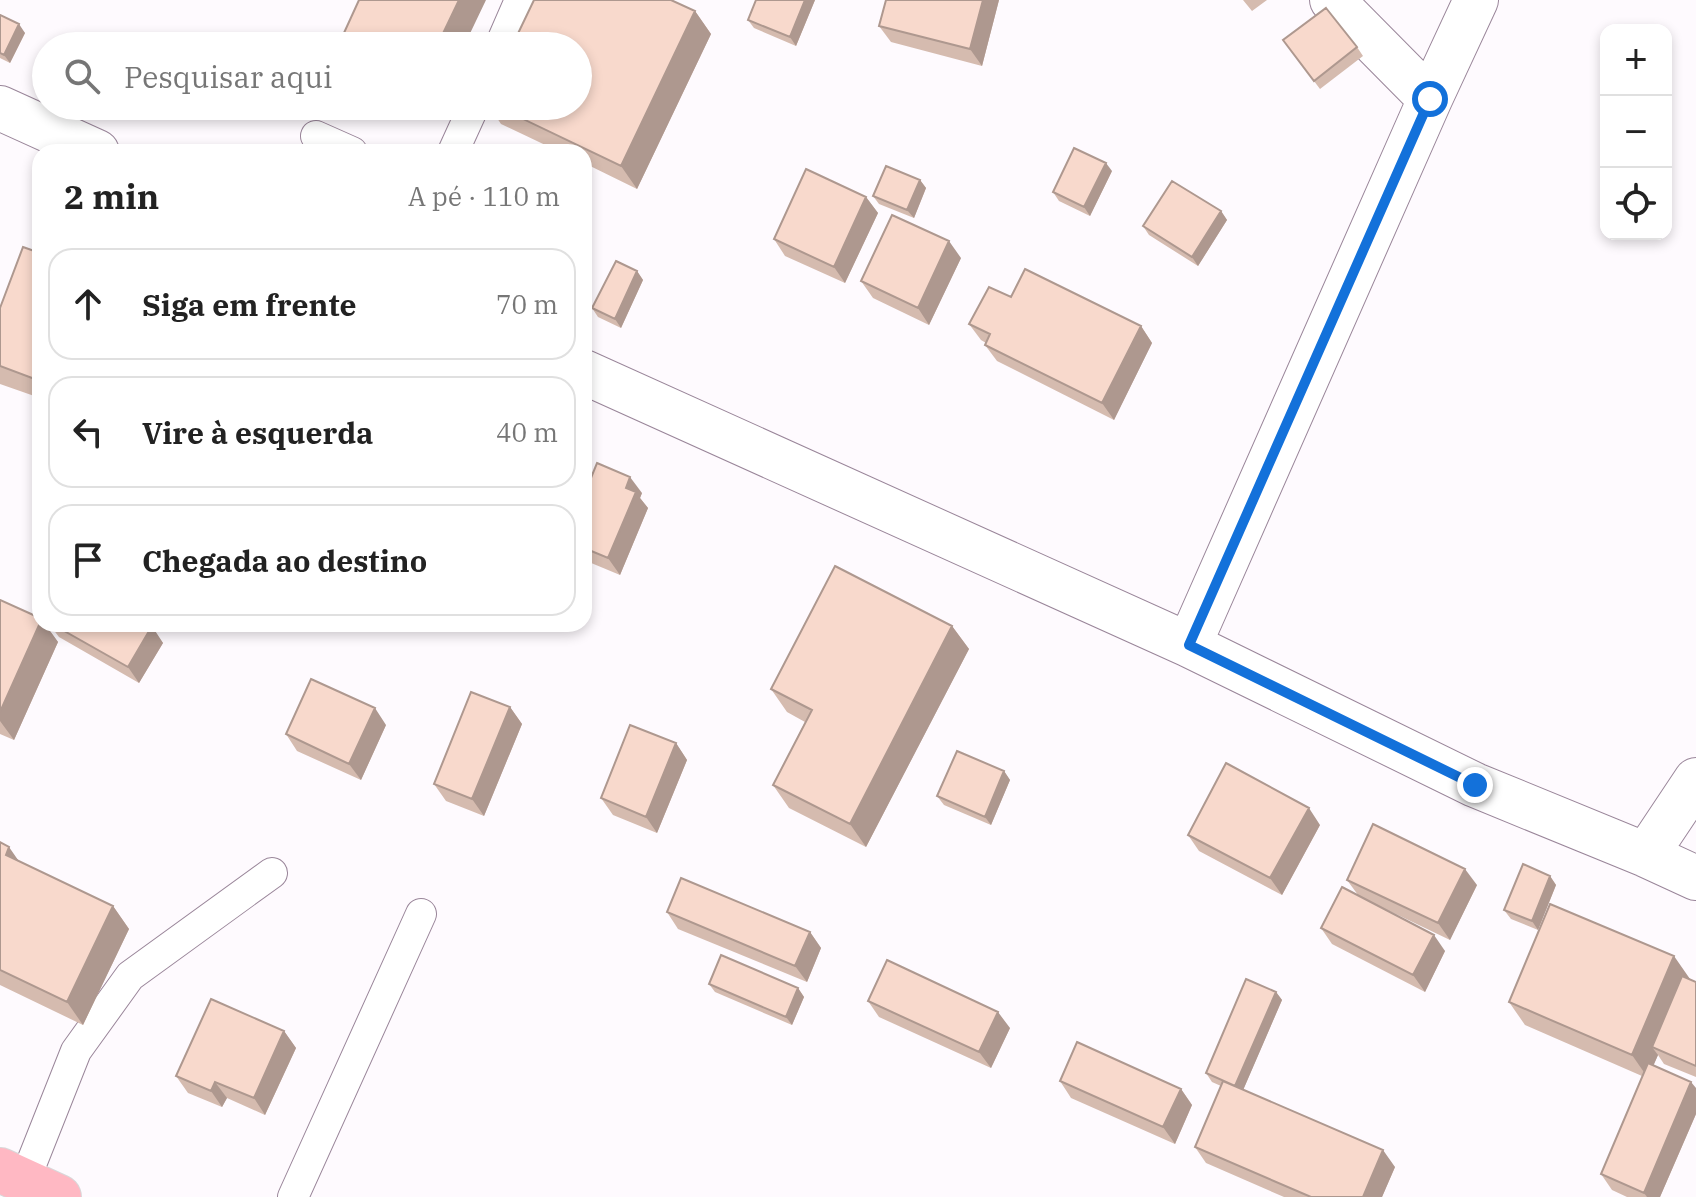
<!DOCTYPE html>
<html lang="pt">
<head>
<meta charset="utf-8">
<style>
  body { margin:0; font-family:"IBM Plex Serif",serif; background:#f2f2f2; color:#222 }
  .controls { position:absolute; right:24px; top:24px; display:grid; overflow:hidden; border-radius:16px; box-shadow:0 4px 12px #0003 }
  .controls button { width:72px; height:72px; display:grid; place-items:center; padding:0; border:0; border-bottom:2px solid #e0e0e0; background:#fff; color:#222; font:40px sans-serif }
  .stop { position:absolute; width:24px; height:24px; margin:-18px; border:6px solid #1371da; border-radius:50%; background:#fff }
  .stop.end { background:#1371da; border-color:#fff; box-shadow:0 2px 8px #0008 }
  .list { margin:0; padding:0; list-style:none }
  h2 { display:flex; justify-content:space-between; align-items:center; height:104px; margin:0; padding:0 32px; font-size:34px }
  h2 small { font-size:26px; font-weight:400; color:#767676 }
  .list li { display:grid; grid-template-columns:52px 1fr auto; gap:24px; align-items:center; box-sizing:border-box; height:112px; margin:0 16px 16px; padding:0 16px; border:2px solid #e0e0e0; border-radius:24px }
  .list b { display:block; font-size:30px; white-space:nowrap }
  .list em { font-size:26px; font-style:normal; color:#767676 }
  .icon { flex:none; width:44px; height:44px; fill:none; stroke:currentColor; stroke-width:2; stroke-linecap:round; stroke-linejoin:round }
  .map { position:relative; flex:none; width:1696px; height:1197px; overflow:hidden }
  .search { position:absolute; background:#fff; box-shadow:0 4px 12px #0003; left:32px; top:32px; width:560px; height:88px; display:flex; align-items:center; gap:20px; box-sizing:border-box; padding:0 28px; border-radius:44px; color:#767676; font-size:30px }
  .panel { position:absolute; background:#fff; box-shadow:0 4px 12px #0003; left:32px; top:144px; width:560px; height:488px; border-radius:24px }
  .map>svg:first-child { display:block }
</style>
</head>
<body>
<div class="map">
<svg width="1696" height="1197" viewBox="0 0 1696 1197">
  <rect width="100%" height="100%" fill="#fefafe"/>
  <g fill="none" stroke-linecap="round" stroke-linejoin="round">
    <defs>
      <path id="service" d="M 500,46 L 520,0
        M 316,136 L 352,152
        M 453,152 L 474,106
        M 24,1182 L 76,1051 L 130,976 L 272,873
        M 293,1197 L 421,914"/>
      <path id="minor" d="M 1332,0 L 1430,99
        M 0,108 L 97,152
        M 584,372 L 1189,645 L 1475,785 L 1646,855 L 1696,878
        M 1189,645 L 1430,99 L 1476,0
        M 1646,855 L 1696,780"/>
      <path id="trunk" d="M 0,1170 L 59,1197"/>
    </defs>
    <use href="#service" stroke="#9a869a" stroke-width="32"/>
    <use href="#minor" stroke="#9a869a" stroke-width="46"/>
    <use href="#trunk" stroke="#d9d7d9" stroke-width="46"/>
    <use href="#service" stroke="#fff" stroke-width="30"/>
    <use href="#minor" stroke="#fff" stroke-width="44"/>
    <use href="#trunk" stroke="#ffb8c3" stroke-width="44"/>
  </g>
  <path fill="#d5bbaf" d="M 756,0 L 815,0 L 796,46 L 754,28 L 748,20 Z
    M 886,0 L 999,0 L 982,66 L 891,42 L 879,26 Z
    M 1243,0 L 1267,0 L 1252,11 Z
    M 695,11 L 711,34 L 637,189 L 584,163 L 584,152 L 560,152 L 501,124 L 489,106 L 578,106 Z
    M 0,15 L 25,33 L 10,63 L 0,58 Z
    M 1283,40 L 1357,47 L 1363,56 L 1320,89 Z
    M 1112,171 L 1090,216 L 1059,201 L 1053,192 Z
    M 920,180 L 926,188 L 914,218 L 879,204 L 873,196 Z
    M 866,197 L 878,213 L 845,283 L 785,256 L 774,239 Z
    M 1221,211 L 1227,220 L 1198,266 L 1149,235 L 1143,226 Z
    M 40,253 L 40,398 L 0,384 L 0,308 Z
    M 961,258 L 929,325 L 873,298 L 861,281 Z
    M 637,271 L 643,280 L 621,328 L 598,317 L 592,308 Z
    M 1011,297 L 1141,326 L 1152,343 L 1114,420 L 997,361 L 985,345 L 986,343 L 981,340 L 969,324 Z
    M 642,493 L 640,498 L 648,508 L 620,575 L 584,560 L 584,495 Z
    M 0,600 L 40,624 L 45,624 L 58,642 L 14,740 L 0,734 Z
    M 49,624 L 148,624 L 163,643 L 139,683 L 59,637 Z
    M 952,626 L 969,649 L 866,847 L 789,808 L 773,785 L 805,722 L 787,712 L 771,689 Z
    M 510,707 L 522,724 L 484,816 L 446,801 L 434,784 Z
    M 386,725 L 361,780 L 297,751 L 286,734 Z
    M 676,743 L 687,760 L 657,833 L 613,815 L 601,798 Z
    M 1004,771 L 1010,780 L 991,825 L 944,805 L 937,796 Z
    M 1320,825 L 1282,895 L 1199,851 L 1188,835 Z
    M 0,842 L 19,861 L 113,906 L 129,929 L 83,1025 L 0,985 Z
    M 1550,876 L 1556,885 L 1538,930 L 1511,919 L 1504,910 Z
    M 1347,880 L 1477,885 L 1450,940 L 1375,904 L 1445,951 L 1425,992 L 1332,944 L 1321,928 L 1358,895 Z
    M 667,912 L 810,932 L 821,948 L 807,982 L 678,929 Z
    M 1690,979 L 1696,982 L 1696,1077 L 1664,1064 L 1658,1055 L 1653,1066 L 1696,1114 L 1660,1197 L 1627,1197 L 1612,1190 L 1601,1174 L 1642,1076 L 1525,1025 L 1509,1002 Z
    M 709,984 L 798,988 L 804,997 L 792,1025 L 715,992 Z
    M 1276,992 L 1282,1000 L 1243,1090 L 1395,1167 L 1382,1197 L 1284,1197 L 1206,1163 L 1195,1147 L 1221,1086 L 1212,1082 L 1206,1073 Z
    M 868,1001 L 1010,1028 L 991,1068 L 879,1017 Z
    M 284,1031 L 296,1048 L 265,1115 L 227,1098 L 222,1107 L 188,1093 L 176,1076 Z
    M 1060,1081 L 1181,1089 L 1192,1105 L 1175,1144 L 1071,1098 Z"/>
  <path fill="#ae988f" d="M 459,0 L 486,0 L 464,46 L 437,46 Z
    M 805,0 L 815,0 L 796,46 L 790,37 Z
    M 983,0 L 999,0 L 982,66 L 970,49 Z
    M 695,11 L 711,34 L 637,189 L 621,166 Z
    M 19,24 L 25,33 L 10,63 L 4,55 Z
    M 1106,163 L 1112,171 L 1090,216 L 1084,207 Z
    M 920,180 L 926,188 L 914,218 L 907,210 Z
    M 866,197 L 878,213 L 845,283 L 834,267 Z
    M 1221,211 L 1227,220 L 1198,266 L 1192,257 Z
    M 949,241 L 961,258 L 929,325 L 918,308 Z
    M 637,271 L 643,280 L 621,328 L 615,319 Z
    M 1141,326 L 1152,343 L 1114,420 L 1102,403 Z
    M 630,477 L 642,493 L 640,498 L 648,508 L 620,575 L 608,558 L 626,488 Z
    M 40,624 L 45,624 L 58,642 L 14,740 L 0,721 L 0,712 Z
    M 152,626 L 163,643 L 139,683 L 128,667 Z
    M 952,626 L 969,649 L 866,847 L 850,824 Z
    M 510,707 L 522,724 L 484,816 L 472,799 Z
    M 375,708 L 386,725 L 361,780 L 349,764 Z
    M 676,743 L 687,760 L 657,833 L 646,817 Z
    M 1004,771 L 1010,780 L 991,825 L 985,817 Z
    M 1309,808 L 1320,825 L 1282,895 L 1270,878 Z
    M 9,847 L 25,870 L 6,855 Z
    M 1465,869 L 1477,885 L 1450,940 L 1438,923 Z
    M 1550,876 L 1556,885 L 1538,930 L 1532,921 Z
    M 113,906 L 129,929 L 83,1025 L 67,1002 Z
    M 810,932 L 821,948 L 807,982 L 795,966 Z
    M 1434,935 L 1445,951 L 1425,992 L 1413,975 Z
    M 1674,956 L 1690,979 L 1652,1047 L 1658,1055 L 1648,1078 L 1632,1055 Z
    M 798,988 L 804,997 L 792,1025 L 786,1017 Z
    M 1276,992 L 1282,1000 L 1241,1095 L 1235,1086 Z
    M 998,1012 L 1010,1028 L 991,1068 L 979,1052 Z
    M 284,1031 L 296,1048 L 265,1115 L 254,1098 Z
    M 215,1082 L 227,1098 L 222,1107 L 211,1091 Z
    M 1691,1082 L 1696,1088 L 1696,1114 L 1660,1197 L 1647,1197 L 1644,1193 Z
    M 1181,1089 L 1192,1105 L 1175,1144 L 1163,1127 Z
    M 1383,1150 L 1395,1167 L 1382,1197 L 1363,1197 Z"/>
  <path fill="#f8d9cc" stroke="#ae988f" stroke-width="2" d="M 359,0 L 459,0 L 437,46 L 338,46 Z
    M 534,0 L 671,0 L 695,11 L 621,166 L 496,106 L 578,106 L 578,46 L 512,46 Z
    M 756,0 L 805,0 L 790,37 L 748,20 Z
    M 886,0 L 983,0 L 970,49 L 879,26 Z
    M 1326,8 L 1357,47 L 1314,81 L 1283,40 Z
    M 0,15 L 19,24 L 4,55 L 0,53 Z
    M 1074,148 L 1106,163 L 1084,207 L 1053,192 Z
    M 886,166 L 920,180 L 907,210 L 873,196 Z
    M 806,169 L 866,197 L 834,267 L 774,239 Z
    M 1172,181 L 1221,211 L 1192,257 L 1143,226 Z
    M 892,215 L 949,241 L 918,308 L 861,281 Z
    M 23,247 L 40,253 L 40,381 L 0,366 L 0,308 Z
    M 616,261 L 637,271 L 615,319 L 592,308 Z
    M 1025,269 L 1141,326 L 1102,403 L 985,345 L 990,334 L 969,324 L 989,287 L 1011,297 Z
    M 597,463 L 630,477 L 626,488 L 636,492 L 608,558 L 584,548 L 584,495 Z
    M 835,566 L 952,626 L 850,824 L 773,785 L 812,710 L 771,689 Z
    M 0,600 L 40,618 L 40,623 L 0,712 Z
    M 52,624 L 148,624 L 152,626 L 128,667 Z
    M 311,679 L 375,708 L 349,764 L 286,734 Z
    M 471,692 L 510,707 L 472,799 L 434,784 Z
    M 630,725 L 676,743 L 646,817 L 601,798 Z
    M 957,751 L 1004,771 L 985,817 L 937,796 Z
    M 1226,763 L 1309,808 L 1270,878 L 1188,835 Z
    M 1373,824 L 1465,869 L 1438,923 L 1347,880 Z
    M 0,842 L 9,847 L 6,855 L 113,906 L 67,1002 L 0,970 Z
    M 1523,864 L 1550,876 L 1532,921 L 1504,910 Z
    M 681,878 L 810,932 L 795,966 L 667,912 Z
    M 1342,887 L 1434,935 L 1413,975 L 1321,928 Z
    M 1550,904 L 1674,956 L 1632,1055 L 1509,1002 Z
    M 721,955 L 798,988 L 786,1017 L 709,984 Z
    M 887,960 L 998,1012 L 979,1052 L 868,1001 Z
    M 1682,976 L 1696,982 L 1696,1066 L 1652,1047 Z
    M 1246,979 L 1276,992 L 1235,1086 L 1206,1073 Z
    M 211,999 L 284,1031 L 254,1098 L 215,1082 L 211,1091 L 176,1076 Z
    M 1077,1042 L 1181,1089 L 1163,1127 L 1060,1081 Z
    M 1648,1063 L 1691,1082 L 1644,1193 L 1601,1174 Z
    M 1223,1081 L 1383,1150 L 1363,1197 L 1311,1197 L 1195,1147 Z"/>
  <g fill="none" stroke-linecap="round" stroke-linejoin="round">
    <path stroke="#1371da" stroke-width="10" d="M 1430,99 L 1189,645 L 1475,785"/>
  </g>
</svg>
<div class="controls">
<button>+</button>
<button>−</button>
<button><svg class="icon" aria-label="locate" viewBox="0 0 24 24"><circle cx="12" cy="12" r="6"/><path d="M12 2v4M12 18v4M2 12h4M18 12h4"/></svg></button>
</div>
<div class="stop" style="left:1430px;top:99px"></div>
<div class="stop end" style="left:1475px;top:785px"></div>
<div class="search"><svg class="icon" aria-label="search" viewBox="0 0 24 24"><circle cx="10" cy="10" r="6"/><path d="M15 15l6 6"/></svg>Pesquisar aqui</div>
<section class="panel">
<h2>2 min<small>A pé · 110 m</small></h2>
<ul class="list">
<li><svg class="icon" aria-label="ahead" viewBox="0 0 24 24"><path d="M12 20V5M6 11l6-6 6 6"/></svg><div><b>Siga em frente</b></div><em>70 m</em></li>
<li><svg class="icon" aria-label="left" viewBox="0 0 24 24"><path d="M17 20v-9H6M10 6l-5 5 5 5"/></svg><div><b>Vire à esquerda</b></div><em>40 m</em></li>
<li><svg class="icon" aria-label="arrive" viewBox="0 0 24 24"><path d="M6 21V4h12l-3 4 3 4H6"/></svg><div><b>Chegada ao destino</b></div></li>
</ul>
</section>
</div>
</body>
</html>
